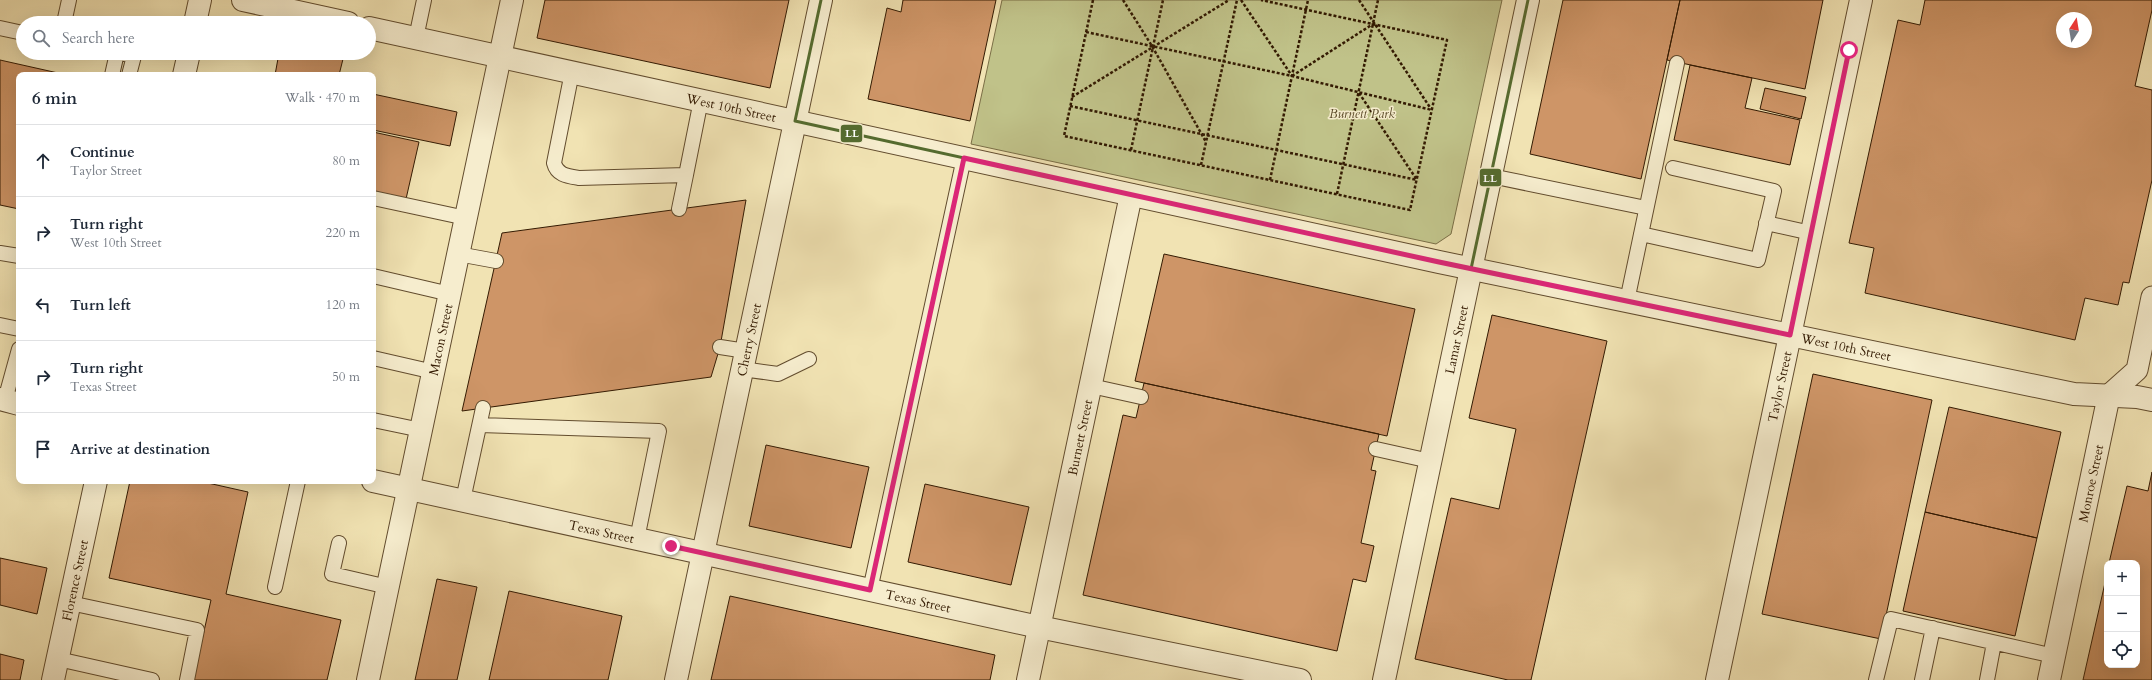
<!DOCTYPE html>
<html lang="en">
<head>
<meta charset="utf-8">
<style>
  body { margin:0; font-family:Cardo,serif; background:#f2f2f3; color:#1f2937 }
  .controls { position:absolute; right:12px; bottom:12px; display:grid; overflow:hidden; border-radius:8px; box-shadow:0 4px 16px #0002 }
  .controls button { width:36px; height:36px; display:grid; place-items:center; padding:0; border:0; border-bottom:1px solid #e0e1e3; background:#fff; color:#1f2937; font:20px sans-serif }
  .compass { position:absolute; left:2056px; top:12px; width:36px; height:36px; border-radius:50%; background:#fff; box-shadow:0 4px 16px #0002; rotate:12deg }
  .stop { position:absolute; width:12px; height:12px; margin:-9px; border:3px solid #db2777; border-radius:50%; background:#fff }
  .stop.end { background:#db2777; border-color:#fff; box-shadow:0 1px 4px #0008 }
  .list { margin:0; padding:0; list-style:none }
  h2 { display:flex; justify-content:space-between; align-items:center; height:52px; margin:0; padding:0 16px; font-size:17px }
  h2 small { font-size:13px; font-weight:400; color:#747a83 }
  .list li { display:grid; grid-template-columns:26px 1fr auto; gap:12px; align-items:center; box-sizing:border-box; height:72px; padding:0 16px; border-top:1px solid #e0e1e3 }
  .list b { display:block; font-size:15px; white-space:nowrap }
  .list p { margin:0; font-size:13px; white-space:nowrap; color:#747a83 }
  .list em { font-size:13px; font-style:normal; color:#747a83 }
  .icon { flex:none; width:22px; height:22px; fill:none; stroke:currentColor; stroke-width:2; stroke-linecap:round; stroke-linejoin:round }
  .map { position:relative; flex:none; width:2152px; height:680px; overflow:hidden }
  .search { position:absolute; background:#fff; box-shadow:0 4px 16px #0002; left:16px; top:16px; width:360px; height:44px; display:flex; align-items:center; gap:10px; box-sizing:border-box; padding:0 14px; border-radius:22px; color:#747a83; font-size:15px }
  .panel { position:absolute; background:#fff; box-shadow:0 4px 16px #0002; left:16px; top:72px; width:360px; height:412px; border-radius:8px }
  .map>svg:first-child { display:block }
</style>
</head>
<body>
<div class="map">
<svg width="2152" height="680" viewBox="0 0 2152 680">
  <rect width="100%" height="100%" fill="#f1e3b3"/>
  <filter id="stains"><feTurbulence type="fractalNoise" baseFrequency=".005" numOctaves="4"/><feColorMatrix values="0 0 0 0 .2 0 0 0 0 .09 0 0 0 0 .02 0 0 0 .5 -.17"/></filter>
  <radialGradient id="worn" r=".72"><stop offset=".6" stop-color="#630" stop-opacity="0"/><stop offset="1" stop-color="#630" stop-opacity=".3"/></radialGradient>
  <path fill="#c0c289" stroke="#7a6e46" d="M 1002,0 L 1502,0 L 1451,234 L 1436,244 L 971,144 Z"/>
  <path fill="#ce9567" stroke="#331a02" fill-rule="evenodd" d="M 545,0 L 789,0 L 770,88 L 537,38 Z
    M 903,0 L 996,0 L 970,121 L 868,99 L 887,8 L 901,12 Z
    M 1563,0 L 1680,0 L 1641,179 L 1530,154 Z
    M 1680,0 L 1823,0 L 1805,89 L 1667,60 Z
    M 1925,0 L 2152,0 L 2152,10 L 2135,86 L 2152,90 L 2152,180 L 2129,283 L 2123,282 L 2118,305 L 2085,298 L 2075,340 L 1865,293 L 1874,248 L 1849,243 L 1898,20 L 1920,25 ZM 2062,18 L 2086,18 L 2086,42 L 2062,42 Z
    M 279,53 L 314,53 L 343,59 L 339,75 L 275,75 Z
    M 0,60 L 67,75 L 19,75 L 19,209 L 0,205 Z
    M 1690,65 L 1752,78 L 1745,108 L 1800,120 L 1790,165 L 1674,140 Z
    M 1765,88 L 1806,97 L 1801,119 L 1760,109 Z
    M 373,94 L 457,112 L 450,146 L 373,130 Z
    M 373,132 L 419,142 L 406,199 L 373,191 Z
    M 746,200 L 720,347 L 711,377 L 462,411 L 502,233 Z
    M 1164,254 L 1415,309 L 1387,436 L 1135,381 Z
    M 1492,315 L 1607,341 L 1531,680 L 1508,680 L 1415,659 L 1451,498 L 1499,509 L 1516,429 L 1469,418 Z
    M 1813,374 L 1932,400 L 1881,639 L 1762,614 Z
    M 1144,383 L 1379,434 L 1371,470 L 1376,471 L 1361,543 L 1374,546 L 1366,582 L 1353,579 L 1337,651 L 1083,595 L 1123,415 L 1136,418 Z
    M 1949,407 L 2061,432 L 2037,538 L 1925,512 Z
    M 766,445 L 869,467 L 851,548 L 749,526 Z
    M 2152,472 L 2152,680 L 2083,680 L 2107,574 L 2107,665 L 2137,665 L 2137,563 L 2109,563 L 2127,486 L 2148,491 Z
    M 130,481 L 199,481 L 248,492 L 226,594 L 341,620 L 327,680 L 193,680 L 211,600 L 109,578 Z
    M 925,484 L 1029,507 L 1011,585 L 908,562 Z
    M 1925,512 L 2037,538 L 2015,636 L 1903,611 Z
    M 0,558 L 47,568 L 37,614 L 0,605 Z
    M 437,579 L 477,587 L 457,680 L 415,680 Z
    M 509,591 L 622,616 L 608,680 L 489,680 Z
    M 730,596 L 995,655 L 990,680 L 711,680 Z
    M 0,654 L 24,660 L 20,680 L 0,680 Z"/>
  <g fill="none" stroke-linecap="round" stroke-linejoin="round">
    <defs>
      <path id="service" d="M 64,23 L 69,0
        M 0,28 L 23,33
        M 416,38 L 424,0
        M 119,53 L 134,56 L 129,75
        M 572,72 L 554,163 C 557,175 567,176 579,178 L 686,175 L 701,100
        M 112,75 L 117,53
        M 1491,176 L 1646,208
        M 373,198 L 466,218
        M 679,209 L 686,175
        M 1766,223 L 1811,233
        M 1641,234 L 1758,260 L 1774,191 L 1673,168
        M 0,253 L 19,256
        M 458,254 L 496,261
        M 373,276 L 450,294
        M 1627,301 L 1677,63
        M 0,325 L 19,329
        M 720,347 L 746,351
        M 373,358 L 434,372
        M 742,369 L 778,374 L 809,359
        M 1091,386 L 1141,397
        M 5,400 L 19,349
        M 373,420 L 421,430
        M 480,425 L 659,431 L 637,539
        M 1376,449 L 1430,461
        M 463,500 L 483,408
        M 339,543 L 332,574 L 388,587
        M 275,587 L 298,481
        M 870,590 L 964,158
        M 70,603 L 197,630 L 187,680
        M 58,659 L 152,680
        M 1876,680 L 1891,619 L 2054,656
        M 1922,680 L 1933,628
        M 1987,680 L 1994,643"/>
      <path id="pedestrian" d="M 2109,395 L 2137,370 L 2152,297"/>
      <g id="minor">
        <path id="s1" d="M 1028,680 L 1131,195"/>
        <path id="s2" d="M 1384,680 L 1528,0"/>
        <path id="s3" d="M 1717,680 L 1861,0"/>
        <path id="s4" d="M 2049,680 L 2109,395"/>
      </g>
      <g id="tertiary">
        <path d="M 243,0 L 348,23"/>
        <path d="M 195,23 L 200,0"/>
        <path id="s5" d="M 369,28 L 1439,262 L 2074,394 L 2137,397 L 2152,400"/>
        <path d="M 184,75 L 189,53"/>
        <path d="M 0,399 L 19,404"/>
        <path id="s6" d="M 373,481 L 1039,627 L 1300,680"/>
        <path id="s7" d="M 53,680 L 96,481"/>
        <path id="s8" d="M 368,680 L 512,0"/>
        <path id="s9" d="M 676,680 L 821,0"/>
      </g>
    </defs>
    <use href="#service" stroke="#624c2e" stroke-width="16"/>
    <use href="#pedestrian" stroke="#624c2e" stroke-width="23"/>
    <use href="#minor" stroke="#624c2e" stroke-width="24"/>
    <use href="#tertiary" stroke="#624c2e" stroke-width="24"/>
    <path stroke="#331a02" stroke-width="2.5" stroke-dasharray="3 2" stroke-linecap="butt" d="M 1093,0 L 1064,136 L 1410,210 L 1447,40 L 1261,0
      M 1123,0 L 1152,46 L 1206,142
      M 1241,0 L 1292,76
      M 1359,0 L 1431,109
      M 1086,32 L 1292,76 L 1432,110
      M 1292,76 L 1373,24
      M 1359,93 L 1417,180
      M 1072,97 L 1229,0
      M 1070,106 L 1417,180
      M 1131,150 L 1163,0
      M 1201,165 L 1237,0
      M 1270,180 L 1308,0
      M 1337,194 L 1378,0"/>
    <use href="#service" stroke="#f6edce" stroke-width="14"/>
    <use href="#pedestrian" stroke="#f6edce" stroke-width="21"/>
    <use href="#minor" stroke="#f6edce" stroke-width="22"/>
    <use href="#tertiary" stroke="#f6edce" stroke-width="22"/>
    <defs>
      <path id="bus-1" d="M 821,0 L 795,121 L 1471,269 L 1528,0"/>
    </defs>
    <use href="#bus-1" stroke="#f6edce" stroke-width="6"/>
    <use href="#bus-1" stroke="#556b2f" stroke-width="3"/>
  </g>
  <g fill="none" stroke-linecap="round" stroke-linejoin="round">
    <path stroke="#db2777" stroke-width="5" d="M 671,546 L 870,590 L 964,158 L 1439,262 L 1790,335 L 1849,50"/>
  </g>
  <g text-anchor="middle" stroke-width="3" stroke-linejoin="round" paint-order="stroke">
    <g font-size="13" fill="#331a02" stroke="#f6edce">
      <text dy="5" stroke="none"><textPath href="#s5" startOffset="371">West 10th Street</textPath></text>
      <text dy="5" stroke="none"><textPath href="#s8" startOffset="348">Macon Street</textPath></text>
      <text dy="5" stroke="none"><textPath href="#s9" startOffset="348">Cherry Street</textPath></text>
      <text dy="5" stroke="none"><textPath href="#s2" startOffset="348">Lamar Street</textPath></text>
      <text dy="5" stroke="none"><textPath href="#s5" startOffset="1511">West 10th Street</textPath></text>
      <text dy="5" stroke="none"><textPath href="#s3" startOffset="300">Taylor Street</textPath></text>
      <text dy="5" stroke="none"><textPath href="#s1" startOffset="248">Burnett Street</textPath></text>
      <text dy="5" stroke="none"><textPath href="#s4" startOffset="201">Monroe Street</textPath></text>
      <text dy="5" stroke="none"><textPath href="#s6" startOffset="234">Texas Street</textPath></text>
      <text dy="5" stroke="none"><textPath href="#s7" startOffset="102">Florence Street</textPath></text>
      <text dy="5" stroke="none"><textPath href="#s6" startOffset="558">Texas Street</textPath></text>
    </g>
    <g font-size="13" font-style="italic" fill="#5d4c2a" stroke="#f6edce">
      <text x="1362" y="118">Burnett Park</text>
    </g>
  </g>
  <g stroke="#f6edce" stroke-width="1.5">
    <rect x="840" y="124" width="23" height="19" rx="4" fill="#556b2f"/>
    <rect x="1479" y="168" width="23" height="19" rx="4" fill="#556b2f"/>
  </g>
  <g font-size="11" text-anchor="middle" font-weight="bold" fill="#fff">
    <text x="852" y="137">LL</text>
    <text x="1490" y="182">LL</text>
  </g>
  <rect width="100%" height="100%" filter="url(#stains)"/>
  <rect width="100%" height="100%" fill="url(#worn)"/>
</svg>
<div class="controls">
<button>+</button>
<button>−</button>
<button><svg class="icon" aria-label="locate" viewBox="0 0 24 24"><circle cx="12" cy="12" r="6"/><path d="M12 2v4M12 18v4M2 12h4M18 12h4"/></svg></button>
</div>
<svg class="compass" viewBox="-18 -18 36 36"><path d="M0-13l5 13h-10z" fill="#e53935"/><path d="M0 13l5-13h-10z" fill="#747a83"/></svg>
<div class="stop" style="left:1849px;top:50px"></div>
<div class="stop end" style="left:671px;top:546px"></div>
<div class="search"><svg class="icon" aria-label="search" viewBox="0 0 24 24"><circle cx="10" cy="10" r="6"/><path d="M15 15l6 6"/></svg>Search here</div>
<section class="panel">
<h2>6 min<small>Walk · 470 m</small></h2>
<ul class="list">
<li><svg class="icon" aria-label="ahead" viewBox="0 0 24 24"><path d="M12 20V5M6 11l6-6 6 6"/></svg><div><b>Continue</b><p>Taylor Street</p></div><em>80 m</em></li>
<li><svg class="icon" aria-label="right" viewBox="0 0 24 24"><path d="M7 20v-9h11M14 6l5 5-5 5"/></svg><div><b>Turn right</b><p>West 10th Street</p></div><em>220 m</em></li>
<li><svg class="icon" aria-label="left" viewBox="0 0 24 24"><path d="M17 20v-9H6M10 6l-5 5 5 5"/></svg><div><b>Turn left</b></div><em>120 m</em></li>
<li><svg class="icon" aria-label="right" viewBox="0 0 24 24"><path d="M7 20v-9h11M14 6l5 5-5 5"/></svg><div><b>Turn right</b><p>Texas Street</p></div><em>50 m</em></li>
<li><svg class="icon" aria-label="arrive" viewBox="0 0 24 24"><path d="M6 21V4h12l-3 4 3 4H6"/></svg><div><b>Arrive at destination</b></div></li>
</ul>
</section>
</div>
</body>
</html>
